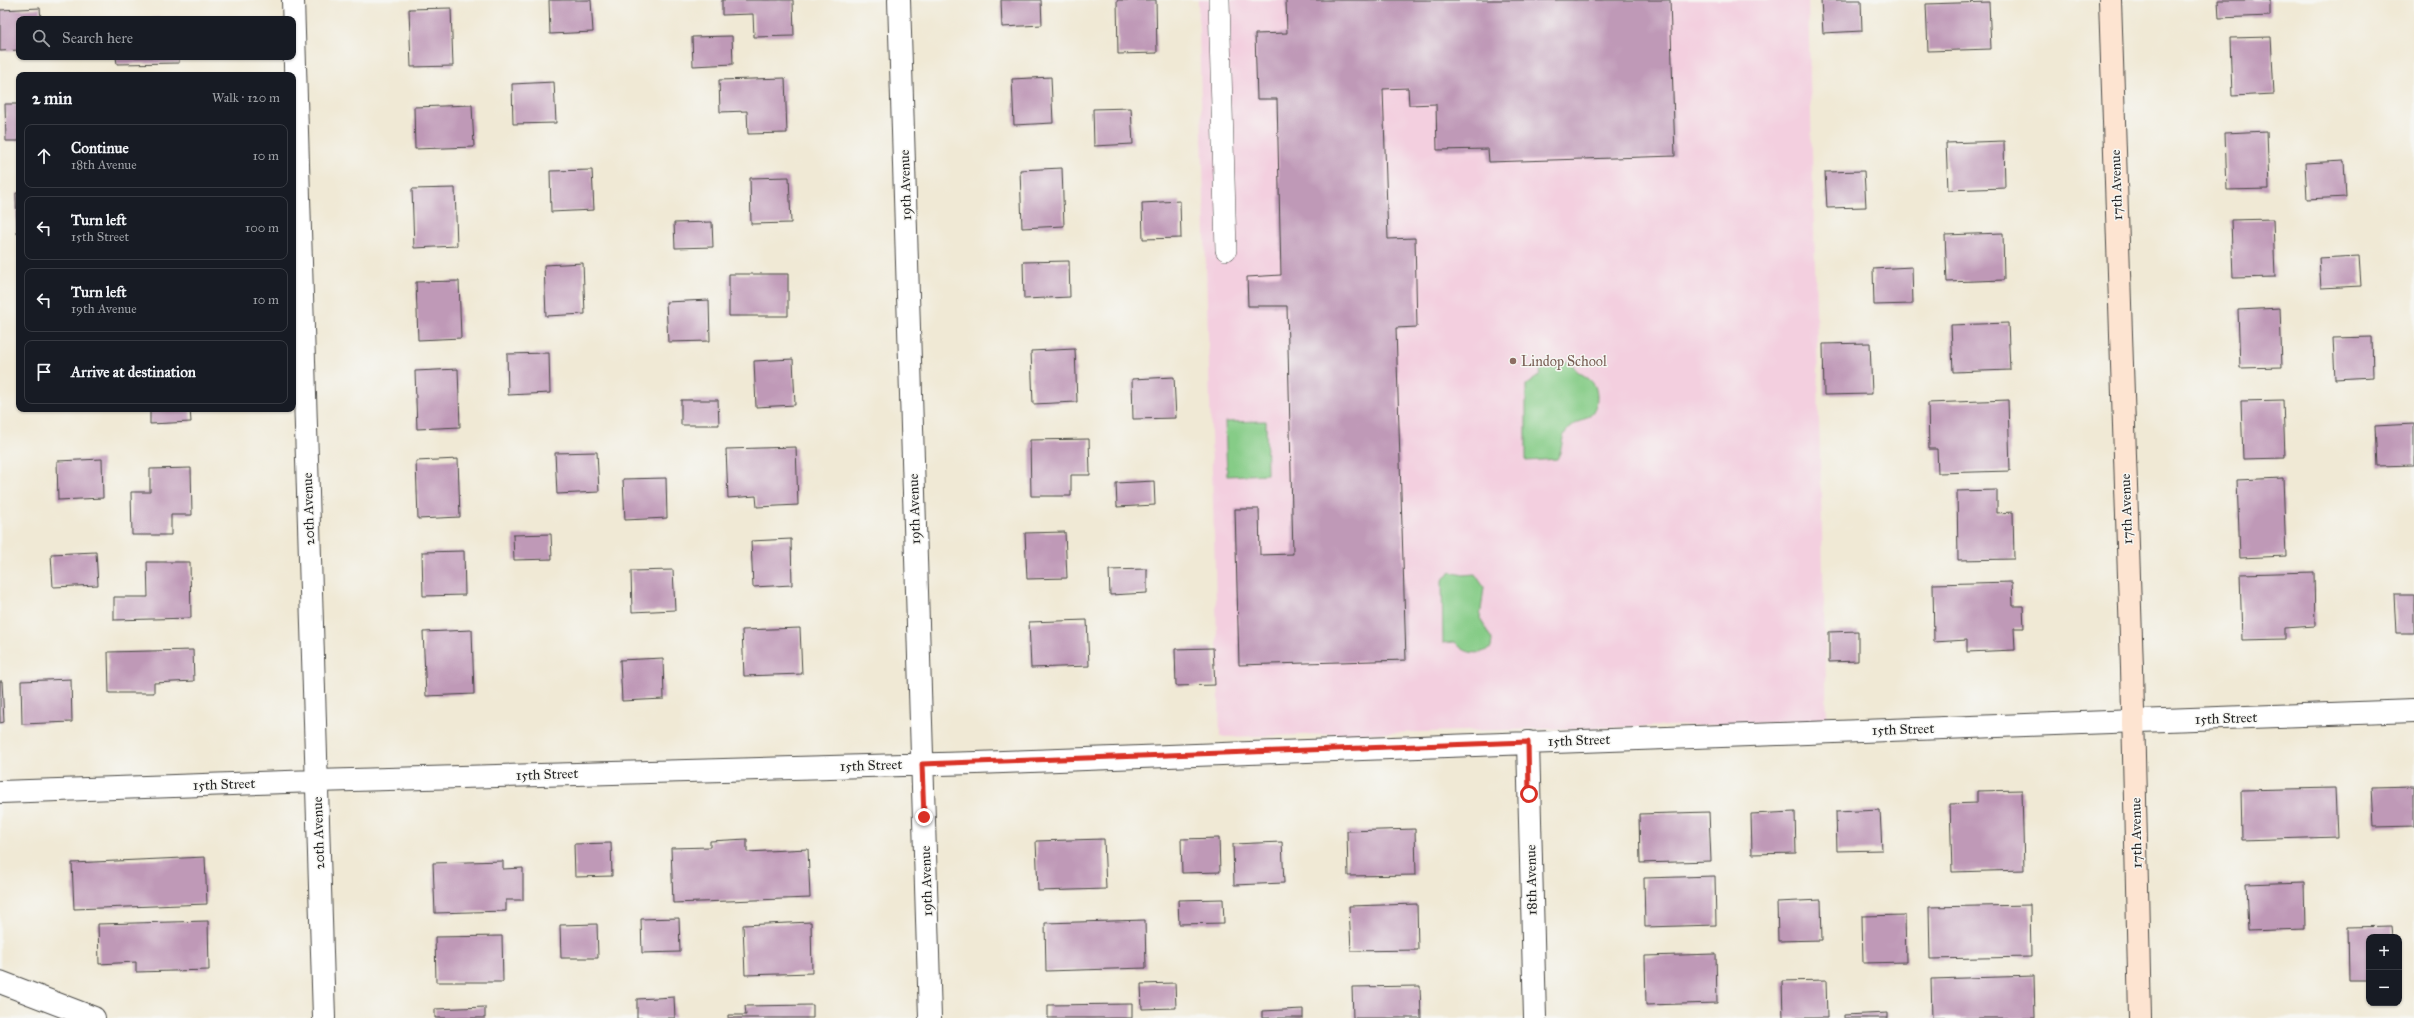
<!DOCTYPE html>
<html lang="en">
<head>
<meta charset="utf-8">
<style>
  body { margin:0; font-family:"IM FELL Great Primer",serif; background:#242831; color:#f1f3f6 }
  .controls { position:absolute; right:12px; bottom:12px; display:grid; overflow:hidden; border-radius:8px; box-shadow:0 1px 3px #0004 }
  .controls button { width:36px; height:36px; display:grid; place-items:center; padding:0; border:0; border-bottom:1px solid #363941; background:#171b24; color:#f1f3f6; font:20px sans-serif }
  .stop { position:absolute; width:12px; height:12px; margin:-9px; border:3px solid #d93025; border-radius:50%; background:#fff }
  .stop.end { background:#d93025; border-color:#fff; box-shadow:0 1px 4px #0008 }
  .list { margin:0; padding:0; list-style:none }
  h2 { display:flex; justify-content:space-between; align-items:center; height:52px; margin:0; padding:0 16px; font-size:17px }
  h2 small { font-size:13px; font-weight:400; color:#9ea1a6 }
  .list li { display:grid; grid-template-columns:26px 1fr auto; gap:12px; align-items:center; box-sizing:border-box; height:64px; margin:0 8px 8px; padding:0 8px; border:1px solid #363941; border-radius:8px }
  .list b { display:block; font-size:15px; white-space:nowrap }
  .list p { margin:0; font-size:13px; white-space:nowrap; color:#9ea1a6 }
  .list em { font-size:13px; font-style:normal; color:#9ea1a6 }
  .icon { flex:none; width:22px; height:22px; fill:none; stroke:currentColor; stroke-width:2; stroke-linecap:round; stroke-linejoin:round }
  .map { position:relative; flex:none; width:2414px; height:1018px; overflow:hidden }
  .search { position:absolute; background:#171b24; box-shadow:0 1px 3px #0004; left:16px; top:16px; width:280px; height:44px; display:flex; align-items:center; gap:10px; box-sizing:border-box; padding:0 14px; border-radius:8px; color:#9ea1a6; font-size:15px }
  .panel { position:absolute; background:#171b24; box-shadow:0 1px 3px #0004; left:16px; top:72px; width:280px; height:340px; border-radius:8px }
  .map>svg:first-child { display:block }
</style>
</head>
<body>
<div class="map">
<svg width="2414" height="1018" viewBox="0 0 2414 1018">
  <rect width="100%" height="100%" fill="#f6f6f2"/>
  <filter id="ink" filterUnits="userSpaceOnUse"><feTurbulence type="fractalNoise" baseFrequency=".025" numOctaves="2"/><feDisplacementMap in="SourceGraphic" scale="8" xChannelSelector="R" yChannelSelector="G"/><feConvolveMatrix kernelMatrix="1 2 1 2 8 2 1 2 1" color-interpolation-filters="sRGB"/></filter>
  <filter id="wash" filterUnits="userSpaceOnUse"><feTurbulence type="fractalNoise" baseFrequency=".012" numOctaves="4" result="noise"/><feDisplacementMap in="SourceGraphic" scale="16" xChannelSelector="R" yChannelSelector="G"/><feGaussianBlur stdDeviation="0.9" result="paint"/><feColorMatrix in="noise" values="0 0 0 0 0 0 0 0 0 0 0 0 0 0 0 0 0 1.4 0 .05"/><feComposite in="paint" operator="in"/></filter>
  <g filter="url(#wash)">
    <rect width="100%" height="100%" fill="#f0e9d5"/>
    <path fill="#f3cfdf" d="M 1198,0 L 1808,0 L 1827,722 L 1220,737 Z"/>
    <path fill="#86cc87" stroke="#587c59" d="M 1571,361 C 1575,374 1586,374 1593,383 C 1596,386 1597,393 1597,397 C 1597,423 1571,419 1564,435 C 1561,444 1562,451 1557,459 L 1526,461 L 1526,385 L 1540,375 L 1541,365 Z
      M 1266,421 L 1267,474 L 1227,476 L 1225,422 Z
      M 1451,572 L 1463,575 L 1475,574 L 1484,587 L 1480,618 L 1492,640 L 1491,648 C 1478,656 1465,654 1455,642 L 1443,643 L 1442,580 Z"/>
    <g id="blocks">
      <path fill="#bf99b7" d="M 549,0 L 591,0 L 593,32 L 550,34 Z
        M 722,0 L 793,0 L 794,36 L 754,37 L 753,14 L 722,15 Z
        M 1001,0 L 1041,0 L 1042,25 L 1002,27 Z
        M 1117,0 L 1156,0 L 1157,53 L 1118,54 Z
        M 1286,0 L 1670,0 L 1675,156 L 1489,162 L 1488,149 L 1437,150 L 1436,104 L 1409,105 L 1408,88 L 1383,89 L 1388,239 L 1415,238 L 1417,327 L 1396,328 L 1406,660 L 1239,665 L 1235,509 L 1259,509 L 1260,555 L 1293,554 L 1287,306 L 1248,306 L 1247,277 L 1281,275 L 1277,99 L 1257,99 L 1255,34 L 1287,33 Z
        M 1821,0 L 1861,0 L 1862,31 L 1823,33 Z
        M 2218,0 L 2270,0 L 2270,16 L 2219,18 Z
        M 1989,2 L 1991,49 L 1928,51 L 1926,4 Z
        M 40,8 L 41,19 L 19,19 L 19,50 L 0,51 L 0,10 Z
        M 451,8 L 453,66 L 411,67 L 409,9 Z
        M 178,17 L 178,19 L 152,19 L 152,18 Z
        M 732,36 L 733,64 L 693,66 L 692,37 Z
        M 2271,37 L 2274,94 L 2232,96 L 2230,38 Z
        M 116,57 L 179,57 L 179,63 L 117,64 Z
        M 1051,77 L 1053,123 L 1014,125 L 1012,79 Z
        M 785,78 L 787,133 L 748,134 L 747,111 L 720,112 L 719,80 Z
        M 554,82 L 556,123 L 513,124 L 512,84 Z
        M 5,104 L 19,104 L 19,141 L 6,141 Z
        M 472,105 L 474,147 L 415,149 L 414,107 Z
        M 1131,108 L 1133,144 L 1094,146 L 1093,109 Z
        M 2267,131 L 2269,189 L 2227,190 L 2225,133 Z
        M 2004,141 L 2005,188 L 1948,190 L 1946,143 Z
        M 2344,161 L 2346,197 L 2307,199 L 2305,163 Z
        M 1062,168 L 1064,226 L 1022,228 L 1020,170 Z
        M 592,170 L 594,210 L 551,212 L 550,171 Z
        M 1864,171 L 1866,207 L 1827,208 L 1825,172 Z
        M 789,177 L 791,223 L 751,224 L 750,178 Z
        M 455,188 L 457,246 L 414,248 L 412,189 Z
        M 16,193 L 19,193 L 19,234 L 17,234 Z
        M 1180,201 L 1181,238 L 1143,239 L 1142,203 Z
        M 2273,219 L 2275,277 L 2233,278 L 2231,220 Z
        M 712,222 L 713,247 L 675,248 L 674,223 Z
        M 2003,233 L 2004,280 L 1947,282 L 1945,235 Z
        M 2359,256 L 2361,286 L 2321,288 L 2319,258 Z
        M 1069,261 L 1070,297 L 1024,299 L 1023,262 Z
        M 583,263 L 585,314 L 546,316 L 544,265 Z
        M 1912,267 L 1913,304 L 1874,305 L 1873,269 Z
        M 729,274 L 788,274 L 788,316 L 729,316 Z
        M 459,281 L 461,338 L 418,340 L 416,282 Z
        M 709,300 L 710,341 L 668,342 L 666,302 Z
        M 2280,308 L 2282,367 L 2240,368 L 2238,310 Z
        M 2008,323 L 2010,370 L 1953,372 L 1951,325 Z
        M 2372,337 L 2373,377 L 2335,379 L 2333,338 Z
        M 1870,343 L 1872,394 L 1824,395 L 1823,344 Z
        M 1075,349 L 1077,402 L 1033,404 L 1031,351 Z
        M 549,353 L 550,393 L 508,395 L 507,354 Z
        M 793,359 L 795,405 L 756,407 L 754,361 Z
        M 458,369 L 460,427 L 417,429 L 415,371 Z
        M 1174,377 L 1176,418 L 1133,419 L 1132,379 Z
        M 681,400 L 718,400 L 719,425 L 681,425 Z
        M 2008,400 L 2010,471 L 1938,473 L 1937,449 L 1929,449 L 1928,403 Z
        M 2283,400 L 2285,458 L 2243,459 L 2241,401 Z
        M 150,409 L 190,409 L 191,422 L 150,424 Z
        M 2414,424 L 2414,465 L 2377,466 L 2375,426 Z
        M 1089,439 L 1090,475 L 1071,475 L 1071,496 L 1031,496 L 1030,440 Z
        M 796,447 L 798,505 L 757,507 L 756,496 L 728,498 L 726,449 Z
        M 597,452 L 599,492 L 557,494 L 555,453 Z
        M 102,459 L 103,498 L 58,500 L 57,461 Z
        M 458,459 L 460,517 L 418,519 L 416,461 Z
        M 191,468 L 192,515 L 171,515 L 171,535 L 132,535 L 131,492 L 150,492 L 150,469 Z
        M 666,478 L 667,518 L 625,520 L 623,479 Z
        M 2283,478 L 2286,556 L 2240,558 L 2237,480 Z
        M 1154,481 L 1155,505 L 1117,507 L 1116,483 Z
        M 1997,490 L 1997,513 L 2013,512 L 2014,559 L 1958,560 L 1957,491 Z
        M 1065,532 L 1067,578 L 1027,579 L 1025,533 Z
        M 551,534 L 552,559 L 514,560 L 513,535 Z
        M 791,539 L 792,585 L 753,587 L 751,541 Z
        M 464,551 L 465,595 L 423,596 L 422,552 Z
        M 96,552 L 98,585 L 53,587 L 51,554 Z
        M 147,562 L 190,562 L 191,618 L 114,620 L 114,597 L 148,597 Z
        M 1147,569 L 1147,593 L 1110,595 L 1109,570 Z
        M 673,570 L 675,610 L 632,612 L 631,571 Z
        M 2314,572 L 2315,626 L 2285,628 L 2285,639 L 2242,640 L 2240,574 Z
        M 2012,582 L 2013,606 L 2023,606 L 2024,628 L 2014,628 L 2015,650 L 1967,652 L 1967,640 L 1934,642 L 1933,584 Z
        M 2394,595 L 2414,595 L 2414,633 L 2396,633 Z
        M 1087,620 L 1089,666 L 1031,668 L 1029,622 Z
        M 800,628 L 802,674 L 744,676 L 742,630 Z
        M 472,630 L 474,694 L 426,696 L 423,632 Z
        M 1858,631 L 1858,661 L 1829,662 L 1829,632 Z
        M 1213,648 L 1215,685 L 1176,686 L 1175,649 Z
        M 193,650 L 194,681 L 154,683 L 154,693 L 109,693 L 108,652 Z
        M 663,658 L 664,699 L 622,701 L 620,660 Z
        M 71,679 L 72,722 L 22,724 L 21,681 Z
        M 0,681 L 2,681 L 4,722 L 0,723 Z
        M 2414,786 L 2414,826 L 2374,827 L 2372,787 Z
        M 2335,788 L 2337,837 L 2242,840 L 2241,790 Z
        M 2022,790 L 2024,870 L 1952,872 L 1950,804 L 1977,803 L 1977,791 Z
        M 1880,810 L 1882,850 L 1837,851 L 1836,812 Z
        M 1709,812 L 1711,861 L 1640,863 L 1639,814 Z
        M 1795,812 L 1796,853 L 1752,854 L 1751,814 Z
        M 1415,829 L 1416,875 L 1348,876 L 1347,831 Z
        M 1219,838 L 1220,872 L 1182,873 L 1181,839 Z
        M 747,839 L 747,852 L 808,849 L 810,898 L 673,903 L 671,848 L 710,847 L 710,841 Z
        M 1104,839 L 1106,889 L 1038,891 L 1036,841 Z
        M 1282,842 L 1284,883 L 1234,885 L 1233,844 Z
        M 611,843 L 612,876 L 575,877 L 574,844 Z
        M 205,857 L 207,904 L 74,909 L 72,863 Z
        M 503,861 L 503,869 L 523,868 L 523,900 L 506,900 L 506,911 L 435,913 L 433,863 Z
        M 1715,876 L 1716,925 L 1645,927 L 1644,878 Z
        M 2304,882 L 2305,929 L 2248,931 L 2246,884 Z
        M 1223,899 L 1224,923 L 1179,924 L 1178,900 Z
        M 1821,900 L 1822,940 L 1778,941 L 1777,902 Z
        M 1417,904 L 1418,950 L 1351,951 L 1349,906 Z
        M 2030,905 L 2031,957 L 1930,959 L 1929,907 Z
        M 1905,915 L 1906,962 L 1863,963 L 1862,916 Z
        M 679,918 L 680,952 L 642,953 L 641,919 Z
        M 1145,920 L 1146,968 L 1046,971 L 1045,923 Z
        M 208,921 L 209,970 L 136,972 L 136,962 L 99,964 L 98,924 Z
        M 811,922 L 812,973 L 745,975 L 743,925 Z
        M 597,924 L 598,958 L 561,958 L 560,925 Z
        M 2392,926 L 2393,937 L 2369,937 L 2369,980 L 2349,980 L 2348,927 Z
        M 502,936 L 503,982 L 436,982 L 435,937 Z
        M 1716,954 L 1717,1003 L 1646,1005 L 1645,956 Z
        M 2034,976 L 2035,1018 L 1932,1018 L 1931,979 Z
        M 1826,980 L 1827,1018 L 1783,1018 L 1782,981 Z
        M 1175,983 L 1176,1008 L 1142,1009 L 1141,984 Z
        M 1420,986 L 1421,1018 L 1353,1018 L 1352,987 Z
        M 674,997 L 675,1018 L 637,1018 L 637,999 Z
        M 1132,1004 L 1132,1018 L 1048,1018 L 1048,1005 Z
        M 813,1005 L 813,1018 L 728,1018 L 728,1015 L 746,1015 L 745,1006 Z
        M 485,1007 L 485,1018 L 435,1018 L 435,1009 Z
        M 1303,1009 L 1303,1018 L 1262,1018 L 1262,1011 Z
        M 1888,1013 L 1888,1018 L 1844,1018 L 1844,1015 Z"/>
    </g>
  </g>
  <g filter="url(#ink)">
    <use href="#blocks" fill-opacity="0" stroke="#494844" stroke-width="1"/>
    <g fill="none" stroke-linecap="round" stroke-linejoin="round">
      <defs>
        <path id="lane" d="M 1219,0 L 1226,250"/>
        <path id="street" d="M 293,0 L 324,1018
          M 899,0 L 930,1018
          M 1528,742 L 1535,1018
          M 0,792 L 316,781 L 976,763 L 2414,711
          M 0,982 L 94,1018"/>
        <path id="secondary" d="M 2110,0 L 2132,668 L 2140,1018"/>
      </defs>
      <use href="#lane" stroke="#494844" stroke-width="22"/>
      <use href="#street" stroke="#494844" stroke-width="24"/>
      <use href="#secondary" stroke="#494844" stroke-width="24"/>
      <use href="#lane" stroke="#fff" stroke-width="21"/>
      <use href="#street" stroke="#fff" stroke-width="22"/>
      <use href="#secondary" stroke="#fde4d1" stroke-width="22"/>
    </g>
  </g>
  <g fill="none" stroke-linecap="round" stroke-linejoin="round" filter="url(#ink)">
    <path stroke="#d93025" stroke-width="5" d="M 924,817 L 922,764 L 1528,742 L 1529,794"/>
  </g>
  <circle fill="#8d6e63" stroke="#f6f6f2" stroke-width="1.5" cx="1513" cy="361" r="4"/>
  <g text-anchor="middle" stroke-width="3" stroke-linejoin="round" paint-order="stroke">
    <g font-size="14" fill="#2b2b2b" stroke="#f6f6f2">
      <text transform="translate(905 185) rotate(-92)" y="5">19th Avenue</text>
      <text transform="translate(2116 185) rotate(-92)" y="5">17th Avenue</text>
      <text transform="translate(308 509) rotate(-92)" y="5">20th Avenue</text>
      <text transform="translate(914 509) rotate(-92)" y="5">19th Avenue</text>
      <text transform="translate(2126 509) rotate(-92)" y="5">17th Avenue</text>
      <text transform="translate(2226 718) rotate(-2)" y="5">15th Street</text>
      <text transform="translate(1903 729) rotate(-2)" y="5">15th Street</text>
      <text transform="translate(1579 740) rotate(-2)" y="5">15th Street</text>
      <text transform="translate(871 765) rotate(-2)" y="5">15th Street</text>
      <text transform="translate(547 774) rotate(-2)" y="5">15th Street</text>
      <text transform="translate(224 784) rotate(-2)" y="5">15th Street</text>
      <text transform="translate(318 833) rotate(-92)" y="5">20th Avenue</text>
      <text transform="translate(2136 833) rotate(-91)" y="5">17th Avenue</text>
      <text transform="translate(1531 880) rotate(-91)" y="5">18th Avenue</text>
      <text transform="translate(926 881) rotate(-92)" y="5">19th Avenue</text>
    </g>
    <g font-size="14" fill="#785e54" stroke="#f6f6f2" text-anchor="start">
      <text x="1521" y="366">Lindop School</text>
    </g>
  </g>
</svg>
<div class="controls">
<button>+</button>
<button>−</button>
</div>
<div class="stop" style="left:1529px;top:794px"></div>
<div class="stop end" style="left:924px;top:817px"></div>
<div class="search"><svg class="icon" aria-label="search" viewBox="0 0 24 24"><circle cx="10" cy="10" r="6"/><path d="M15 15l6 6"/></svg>Search here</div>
<section class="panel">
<h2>2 min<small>Walk · 120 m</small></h2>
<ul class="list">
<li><svg class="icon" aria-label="ahead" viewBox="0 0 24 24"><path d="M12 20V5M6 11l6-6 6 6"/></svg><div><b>Continue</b><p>18th Avenue</p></div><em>10 m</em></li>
<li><svg class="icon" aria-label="left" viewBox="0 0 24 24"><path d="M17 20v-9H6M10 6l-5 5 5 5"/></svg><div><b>Turn left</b><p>15th Street</p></div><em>100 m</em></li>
<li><svg class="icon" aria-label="left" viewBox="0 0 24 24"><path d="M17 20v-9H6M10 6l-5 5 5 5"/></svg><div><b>Turn left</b><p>19th Avenue</p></div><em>10 m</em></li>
<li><svg class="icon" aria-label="arrive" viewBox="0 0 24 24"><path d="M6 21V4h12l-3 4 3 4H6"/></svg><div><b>Arrive at destination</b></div></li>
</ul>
</section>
</div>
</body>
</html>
